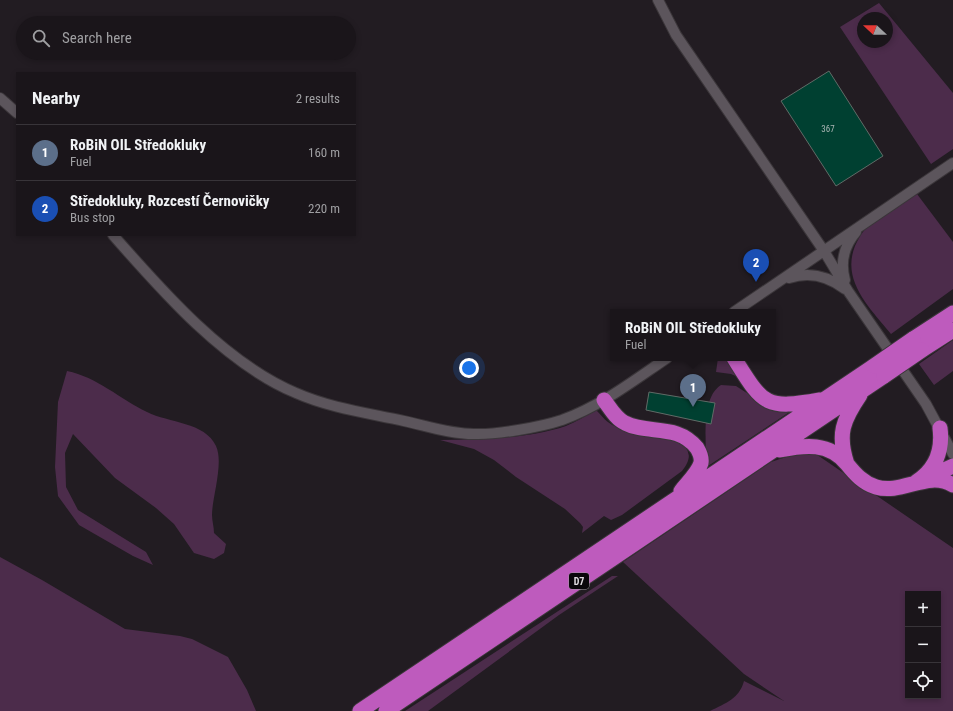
<!DOCTYPE html>
<html lang="en">
<head>
<meta charset="utf-8">
<style>
  body { margin:0; font-family:"Roboto Condensed",sans-serif; background:#231e23; color:#f1f3f6 }
  .controls { position:absolute; right:12px; bottom:12px; display:grid; overflow:hidden; border-radius:0px; box-shadow:0 2px 6px #0003 }
  .controls button { width:36px; height:36px; display:grid; place-items:center; padding:0; border:0; border-bottom:1px solid #383439; background:#1a151a; color:#f1f3f6; font:20px sans-serif }
  .compass { position:absolute; left:857px; top:12px; width:36px; height:36px; border-radius:50%; background:#1a151a; box-shadow:0 2px 6px #0003; rotate:292deg }
  .you { position:absolute; left:469px; top:368px; width:14px; height:14px; margin:-10px; border:3px solid #fff; border-radius:50%; background:#1a73e8; box-shadow:0 0 0 6px #1a73e833 }
  .badge { display:grid; place-items:center; width:26px; height:26px; border-radius:50%; background:#29d5ac; color:#fff; font-size:13px; font-weight:700 }
  .pin { position:absolute; translate:-50% -33px; filter:drop-shadow(0 1px 2px #0008) }
  .pin::after { content:''; position:absolute; top:21px; width:14px; height:12px; background:inherit; clip-path:polygon(0 0,100% 0,50% 100%) }
  .popup { position:absolute; left:610px; top:309px; width:166px; height:52px; box-sizing:border-box; display:grid; place-content:center; border-radius:0px; background:#1a151a; filter:drop-shadow(0 1px 3px #0005); font-size:13px; white-space:nowrap; color:#9f9fa2 }
  .popup b { font-size:15px; color:#f1f3f6 }
  .popup::after { content:''; position:absolute; left:50%; top:100%; margin-left:-8px; border:8px solid transparent; border-top-color:#1a151a }
  .list { margin:0; padding:0; list-style:none }
  h2 { display:flex; justify-content:space-between; align-items:center; height:52px; margin:0; padding:0 16px; font-size:17px }
  h2 small { font-size:13px; font-weight:400; color:#9f9fa2 }
  .list li { display:grid; grid-template-columns:26px 1fr auto; gap:12px; align-items:center; box-sizing:border-box; height:56px; padding:0 16px; border-top:1px solid #383439 }
  .list b { display:block; font-size:15px; white-space:nowrap }
  .list p { margin:0; font-size:13px; white-space:nowrap; color:#9f9fa2 }
  .list em { font-size:13px; font-style:normal; color:#9f9fa2 }
  .icon { flex:none; width:22px; height:22px; fill:none; stroke:currentColor; stroke-width:2; stroke-linecap:round; stroke-linejoin:round }
  .map { position:relative; flex:none; width:953px; height:711px; overflow:hidden }
  .search { position:absolute; background:#1a151a; box-shadow:0 2px 6px #0003; left:16px; top:16px; width:340px; height:44px; display:flex; align-items:center; gap:10px; box-sizing:border-box; padding:0 14px; border-radius:22px; color:#9f9fa2; font-size:15px }
  .panel { position:absolute; background:#1a151a; box-shadow:0 2px 6px #0003; left:16px; top:72px; width:340px; height:164px; border-radius:0px }
  .map>svg:first-child { display:block }
</style>
</head>
<body>
<div class="map">
<svg width="953" height="711" viewBox="0 0 953 711">
  <rect width="100%" height="100%" fill="#221c22"/>
  <path fill="#4c2c4b" fill-rule="evenodd" d="M 879,3 L 953,93 L 953,149 L 931,164 L 840,27 ZM 863,18 L 887,18 L 887,42 L 863,42 Z
    M 917,194 L 953,242 L 953,289 L 891,334 C 870,308 841,281 855,246 C 859,238 862,231 869,226 C 884,214 902,204 917,194 Z
    M 953,340 L 953,371 L 934,385 L 919,364 Z
    M 718,358 L 727,358 L 740,378 L 731,374 L 716,372 Z
    M 67,371 C 97,377 120,399 147,412 C 169,423 205,422 216,446 C 224,463 212,498 212,515 C 212,521 214,527 214,533 L 226,544 L 224,553 L 214,559 L 194,553 L 174,524 L 156,508 L 115,478 L 73,434 L 65,453 L 66,487 L 78,510 L 146,552 L 153,565 L 133,556 L 79,525 L 58,496 L 55,467 L 58,402 Z
    M 721,385 L 736,386 L 759,401 L 791,411 L 705,468 C 708,446 699,399 721,385 Z
    M 596,410 C 601,415 608,424 615,426 C 635,432 712,434 682,471 L 622,515 L 611,520 L 604,516 L 582,533 L 583,527 L 580,523 L 565,509 L 516,477 L 494,460 L 474,449 L 440,440 C 482,439 527,439 566,426 C 576,422 587,415 596,410 Z
    M 813,452 L 953,548 L 953,711 L 710,711 C 726,703 739,699 744,681 L 784,701 L 744,674 L 623,562 L 771,462 L 792,455 ZM 908,594 L 938,594 L 938,696 L 908,696 Z
    M 0,557 L 42,580 L 125,629 L 180,636 L 192,639 L 228,657 L 247,690 L 256,711 L 0,711 Z
    M 612,576 L 618,576 L 559,615 L 428,711 L 405,711 Z"/>
  <path fill="#004031" stroke="#606b67" d="M 829,71 L 883,156 L 836,186 L 781,101 Z
    M 649,392 L 715,403 L 711,424 L 646,410 Z"/>
  <g fill="none" stroke-linecap="round" stroke-linejoin="round">
    <defs>
      <path id="minor" d="M 658,0 L 676,35 L 824,251 L 848,291 L 926,404 L 953,454
        M 0,98 L 17,113
        M 113,235 C 162,291 226,364 296,393 C 330,408 368,413 404,421 C 427,426 451,434 474,434 C 496,435 541,427 562,420 C 601,406 633,381 667,358
        M 789,278 C 810,271 828,276 845,289
        M 845,280 C 840,262 844,246 856,232
        M 734,312 L 953,163"/>
      <path id="highway" d="M 913,339 L 953,313
        M 922,350 L 953,330
        M 734,358 C 763,404 764,410 820,400
        M 604,400 C 610,408 616,419 625,423 C 648,435 677,423 697,448 C 700,453 702,457 701,463 C 698,473 688,482 681,491
        M 780,450 C 805,445 829,442 847,464 C 855,474 863,483 876,487 C 902,495 928,470 953,485
        M 847,464 C 837,434 843,420 860,395
        M 926,478 L 953,466
        M 916,482 C 935,470 943,451 940,428
        M 360,711 L 874,366
        M 386,711 L 884,376"/>
    </defs>
    <use href="#minor" stroke="#3b363a" stroke-width="12"/>
    <use href="#highway" stroke="#3b363a" stroke-width="17"/>
    <use href="#minor" stroke="#5c555c" stroke-width="10"/>
    <use href="#highway" stroke="#be5bbd" stroke-width="15"/>
    <defs>
      <path id="highway-bridge" d="M 874,366 L 913,339
        M 884,376 L 922,350"/>
    </defs>
    <use href="#highway-bridge" stroke="#3b363a" stroke-width="17" stroke-linecap="butt"/>
    <use href="#highway-bridge" stroke="#be5bbd" stroke-width="15"/>
  </g>
  <g text-anchor="middle" stroke-width="4" stroke-linejoin="round" paint-order="stroke">
    <g font-size="9" fill="#a9b5b4">
      <text x="828" y="132">367</text>
    </g>
    <rect fill="#0a070a" stroke="#a09ca0" stroke-width="1" x="569" y="573" width="20" height="16" rx="3"/>
    <g font-size="10" font-weight="bold" fill="#e1dce0">
      <text x="579" y="585">D7</text>
    </g>
  </g>
</svg>
<div class="controls">
<button>+</button>
<button>−</button>
<button><svg class="icon" aria-label="locate" viewBox="0 0 24 24"><circle cx="12" cy="12" r="6"/><path d="M12 2v4M12 18v4M2 12h4M18 12h4"/></svg></button>
</div>
<svg class="compass" viewBox="-18 -18 36 36"><path d="M0-13l5 13h-10z" fill="#e53935"/><path d="M0 13l5-13h-10z" fill="#9f9fa2"/></svg>
<div class="you"></div>
<div class="pin badge" style="left:693px;top:407px;background:#5c6f8a">1</div>
<div class="popup"><b>RoBiN OIL Středokluky</b>Fuel</div>
<div class="pin badge" style="left:756px;top:282px;background:#1a4fb4">2</div>
<div class="search"><svg class="icon" aria-label="search" viewBox="0 0 24 24"><circle cx="10" cy="10" r="6"/><path d="M15 15l6 6"/></svg>Search here</div>
<section class="panel">
<h2>Nearby<small>2 results</small></h2>
<ul class="list">
<li><span class="badge" style="background:#5c6f8a">1</span><div><b>RoBiN OIL Středokluky</b><p>Fuel</p></div><em>160 m</em></li>
<li><span class="badge" style="background:#1a4fb4">2</span><div><b>Středokluky, Rozcestí Černovičky</b><p>Bus stop</p></div><em>220 m</em></li>
</ul>
</section>
</div>
</body>
</html>
